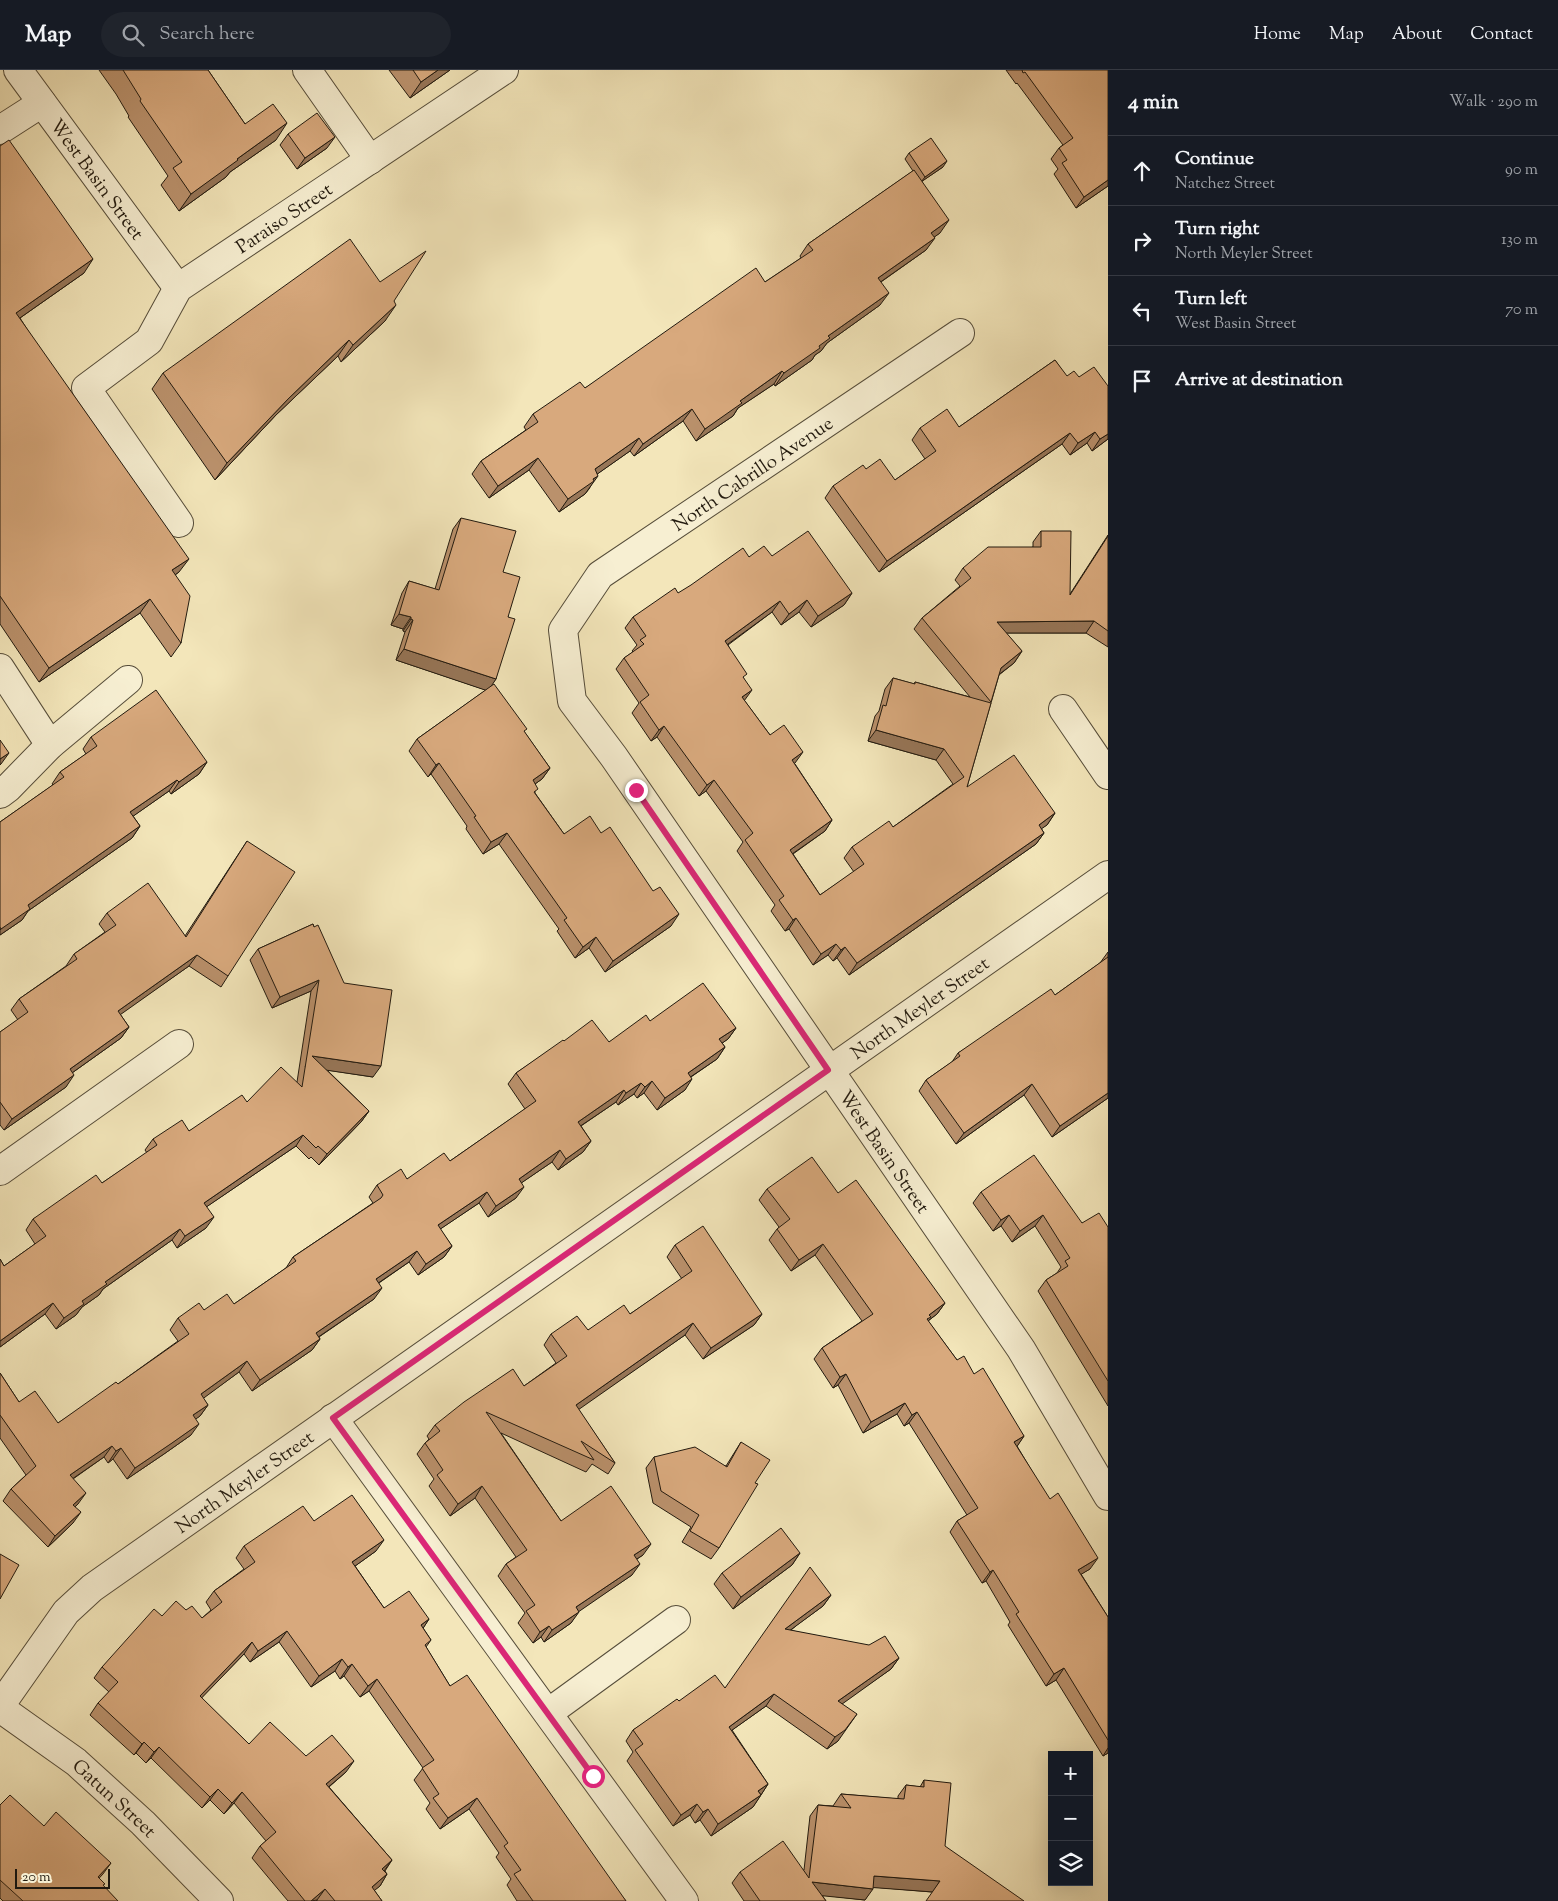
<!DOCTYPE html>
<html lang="en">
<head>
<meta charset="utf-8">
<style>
  body { margin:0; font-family:"Sorts Mill Goudy",serif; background:#20242c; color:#f1f3f6 }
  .controls { position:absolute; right:15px; bottom:15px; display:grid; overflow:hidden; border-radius:0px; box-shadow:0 5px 20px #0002 }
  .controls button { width:45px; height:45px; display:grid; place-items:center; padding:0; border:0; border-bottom:1px solid #363941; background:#171b24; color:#f1f3f6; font:25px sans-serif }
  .scale { position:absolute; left:15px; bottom:12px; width:95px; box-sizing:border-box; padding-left:5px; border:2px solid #221a0f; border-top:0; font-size:14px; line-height:18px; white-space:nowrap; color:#221a0f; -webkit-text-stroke:4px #f7efd2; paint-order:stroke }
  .stop { position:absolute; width:15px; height:15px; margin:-11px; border:4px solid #db2777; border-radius:50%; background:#fff }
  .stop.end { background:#db2777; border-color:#fff; box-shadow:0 1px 5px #0008 }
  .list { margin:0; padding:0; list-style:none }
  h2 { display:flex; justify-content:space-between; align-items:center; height:65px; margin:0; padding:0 20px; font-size:21px }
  h2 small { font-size:16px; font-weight:400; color:#9ea1a6 }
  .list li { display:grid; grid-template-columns:32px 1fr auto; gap:15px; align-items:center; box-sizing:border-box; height:70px; padding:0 20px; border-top:1px solid #363941 }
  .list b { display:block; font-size:19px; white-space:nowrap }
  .list p { margin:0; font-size:16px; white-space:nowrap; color:#9ea1a6 }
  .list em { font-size:16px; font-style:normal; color:#9ea1a6 }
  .icon { flex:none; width:28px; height:28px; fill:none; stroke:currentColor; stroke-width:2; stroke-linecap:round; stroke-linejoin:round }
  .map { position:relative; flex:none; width:1108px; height:1831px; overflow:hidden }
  header { display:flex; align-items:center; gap:30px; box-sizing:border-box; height:70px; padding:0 25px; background:#171b24; border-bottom:1px solid #363941 }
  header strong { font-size:24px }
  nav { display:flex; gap:28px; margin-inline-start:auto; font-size:18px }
  .search { width:350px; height:45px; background:#20242c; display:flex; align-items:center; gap:12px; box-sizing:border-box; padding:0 18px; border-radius:28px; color:#9ea1a6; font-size:19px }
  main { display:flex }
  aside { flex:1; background:#171b24 }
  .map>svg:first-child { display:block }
</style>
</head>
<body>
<header>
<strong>Map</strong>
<div class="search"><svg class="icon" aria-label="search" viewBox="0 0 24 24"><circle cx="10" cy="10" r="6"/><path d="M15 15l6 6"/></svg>Search here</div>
<nav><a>Home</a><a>Map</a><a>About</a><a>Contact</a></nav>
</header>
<main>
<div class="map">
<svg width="1108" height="1831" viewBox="0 0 1108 1831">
  <rect width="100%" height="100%" fill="#f3e6ba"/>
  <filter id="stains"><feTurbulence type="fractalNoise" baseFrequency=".004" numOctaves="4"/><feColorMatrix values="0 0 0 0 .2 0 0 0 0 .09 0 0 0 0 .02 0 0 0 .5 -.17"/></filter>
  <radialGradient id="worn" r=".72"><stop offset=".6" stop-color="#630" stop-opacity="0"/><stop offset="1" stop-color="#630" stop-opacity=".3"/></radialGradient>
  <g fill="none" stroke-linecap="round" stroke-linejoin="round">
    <defs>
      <g id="minor">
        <path id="s1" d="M 18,0 L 178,218"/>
        <path d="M 307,0 L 370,90"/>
        <path d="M 0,60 L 42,33"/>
        <path id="s2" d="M 960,263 L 600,505 L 563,560 L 572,631 L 614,687 L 1021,1279 L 1108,1426"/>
        <path id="s3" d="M 179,453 L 86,318 L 149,271 L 178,218 L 504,0"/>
        <path d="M 0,598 L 50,675"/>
        <path d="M 1063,639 L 1108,705"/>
        <path d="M 0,724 L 8,718 L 50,675 L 128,610"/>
        <path d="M 0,1101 L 179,974"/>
        <path d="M 333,1348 L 684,1831"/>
        <path id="s4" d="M 0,1636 L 66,1542 L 92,1518 L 1108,805"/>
        <path id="s5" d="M 0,1638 L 76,1692 L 143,1753 L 219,1831"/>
        <path d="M 548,1643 L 676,1550"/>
      </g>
    </defs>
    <use href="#minor" stroke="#564d3a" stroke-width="30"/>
    <use href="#minor" stroke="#f7efd2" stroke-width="28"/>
  </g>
  <path fill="#ba916c" stroke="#221a0f" d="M 99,0 L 208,0 L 245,54 L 276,70 L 230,102 L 226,107 L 179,141 L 161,115 L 168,106 L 128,47 L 129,46 L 116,24 Z
    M 389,0 L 450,0 L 410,28 Z
    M 1006,0 L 1108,0 L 1108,116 L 1076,138 L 1054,104 L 1058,99 L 1051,89 L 1059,78 L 1063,75 L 1017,13 L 1016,14 Z
    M 288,64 L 327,78 L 297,99 L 280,75 Z
    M 0,76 L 84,203 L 20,248 L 179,502 L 175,505 L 181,573 L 171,587 L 140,543 L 39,612 L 0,554 Z
    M 909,83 L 943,97 L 922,111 L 940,163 L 934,167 L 926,180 L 881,212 L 880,235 L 827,273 L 821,281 L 815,285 L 812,290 L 775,316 L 774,314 L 738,338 L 733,346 L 696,371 L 683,351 L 634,386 L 630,381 L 597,404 L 589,419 L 585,424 L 559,442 L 529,400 L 489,428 L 472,404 L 481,391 L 526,360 L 524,357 L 533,344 L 585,318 L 765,212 L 801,188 L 800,186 L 808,174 L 913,101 L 905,89 Z
    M 394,231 L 385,251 L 341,292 L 338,286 L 276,345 L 215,410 L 152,319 L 163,303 Z
    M 1055,290 L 1108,369 L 1092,381 L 1087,373 L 1070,385 L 1062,374 L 879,502 L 825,428 L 833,416 L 866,399 L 895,410 L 925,389 L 912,370 L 920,358 L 959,357 Z
    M 461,448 L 503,502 L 508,547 L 496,609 L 491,615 L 550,698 L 542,709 L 535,714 L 535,723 L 564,764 L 601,763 L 671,856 L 605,902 L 589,878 L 575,888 L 557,861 L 559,859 L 499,774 L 483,784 L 466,759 L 467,756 L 431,704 L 428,707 L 409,681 L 417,669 L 486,620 L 396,590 L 405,562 L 403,561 L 403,559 L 391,555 L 402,523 L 409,511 L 435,519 L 453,459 Z
    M 1041,461 L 1070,524 L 1108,465 L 1108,577 L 1086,563 L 1006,563 L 1022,581 L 1014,593 L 999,605 L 967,717 L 1055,743 L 1047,755 L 1041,758 L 1044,763 L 1036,774 L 849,905 L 837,888 L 833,891 L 828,885 L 813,895 L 789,859 L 785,861 L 771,841 L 775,835 L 737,781 L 743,772 L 706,721 L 699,726 L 657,667 L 651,671 L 632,643 L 639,633 L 616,599 L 624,588 L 633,582 L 632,581 L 637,575 L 625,558 L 633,547 L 749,487 L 772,486 L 852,523 L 844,535 L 811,557 L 799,542 L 781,555 L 772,542 L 728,575 L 744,609 L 744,630 L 770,665 L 795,694 L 832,750 L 825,761 L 793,784 L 820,825 L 854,802 L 844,788 L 852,777 L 893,757 L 953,714 L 936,690 L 868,671 L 875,646 L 879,641 L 885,619 L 893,608 L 914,614 L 915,612 L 970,627 L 914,559 L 922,548 L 960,516 L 955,510 L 963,498 L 1033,477 L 1033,472 Z
    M 91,667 L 207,692 L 199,704 L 171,724 L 169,721 L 133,746 L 140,756 L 132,768 L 28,841 L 22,850 L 0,865 L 0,752 L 53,715 L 52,714 L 60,702 L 86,684 L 83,679 Z
    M 247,771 L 228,906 L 221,917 L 189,896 L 120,944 L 129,957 L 121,968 L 72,1003 L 66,1017 L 4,1060 L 0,1055 L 0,962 L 18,950 L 11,940 L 19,929 L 66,896 L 74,884 L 105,862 L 99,854 L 107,843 L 185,866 Z
    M 313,854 L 373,1007 L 327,1000 L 369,1041 L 361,1052 L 319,1095 L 311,1087 L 309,1089 L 296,1076 L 206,1137 L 206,1158 L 177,1178 L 172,1170 L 103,1219 L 99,1225 L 82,1237 L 76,1245 L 56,1259 L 45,1244 L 0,1277 L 0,1189 L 4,1196 L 35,1174 L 26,1160 L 33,1149 L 102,1113 L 147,1083 L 145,1080 L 153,1069 L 189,1061 L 247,1032 L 297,1012 L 311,921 L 272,938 L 250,890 L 258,879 Z
    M 1108,882 L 1108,1028 L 1052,1067 L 1024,1025 L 956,1074 L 919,1021 L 926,1010 L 952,992 L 958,983 L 1055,925 L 1100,893 Z
    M 650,951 L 736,958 L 728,969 L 722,973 L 725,977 L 717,989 L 691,1007 L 685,1020 L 657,1040 L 644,1023 L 637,1028 L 634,1024 L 618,1035 L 616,1032 L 581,1056 L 591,1071 L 583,1082 L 558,1100 L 552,1092 L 521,1113 L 516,1128 L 488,1147 L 479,1133 L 440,1159 L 452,1176 L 444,1187 L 418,1205 L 409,1192 L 379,1213 L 374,1229 L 319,1267 L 320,1269 L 312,1280 L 252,1321 L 239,1302 L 203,1328 L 208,1335 L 200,1346 L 195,1349 L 191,1365 L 164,1384 L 127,1409 L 113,1389 L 108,1393 L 104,1387 L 73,1409 L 78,1434 L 75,1437 L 73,1453 L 48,1477 L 3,1431 L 11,1419 L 26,1405 L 0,1368 L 0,1303 L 19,1332 L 58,1353 L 118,1314 L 178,1271 L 170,1260 L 178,1248 L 204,1240 L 234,1234 L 286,1198 L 293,1187 L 373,1133 L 369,1127 L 377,1115 L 407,1109 L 450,1091 L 525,1039 L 508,1014 L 516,1003 L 564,971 L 609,972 Z
    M 767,1119 L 838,1123 L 945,1233 L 937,1244 L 928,1251 L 957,1290 L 974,1304 L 1024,1366 L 1017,1376 L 1090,1499 L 1081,1504 L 1108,1547 L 1108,1683 L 1103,1686 L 1056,1610 L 1046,1616 L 1008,1555 L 1010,1552 L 986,1511 L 982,1513 L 950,1462 L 957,1451 L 967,1445 L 909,1353 L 904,1356 L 897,1344 L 863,1363 L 838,1315 L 833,1318 L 814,1289 L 822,1278 L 862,1251 L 815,1185 L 791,1201 L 769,1170 L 777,1159 L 779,1157 L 759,1130 Z
    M 981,1122 L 1082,1153 L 1108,1157 L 1108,1336 L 1038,1221 L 1046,1210 L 1057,1203 L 1061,1197 L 1035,1156 L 1012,1172 L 1001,1156 L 993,1161 L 973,1133 Z
    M 675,1175 L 762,1244 L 754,1255 L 703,1289 L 685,1265 L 578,1339 L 615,1393 L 608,1404 L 592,1394 L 586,1402 L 501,1363 L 561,1451 L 643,1485 L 637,1489 L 632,1505 L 578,1541 L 571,1553 L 544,1572 L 541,1567 L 533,1573 L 518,1553 L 525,1543 L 498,1506 L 506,1494 L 516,1487 L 475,1428 L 450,1446 L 429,1416 L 434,1409 L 417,1384 L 425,1373 L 429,1369 L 427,1366 L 435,1355 L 524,1316 L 556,1293 L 544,1275 L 551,1264 L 588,1260 L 630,1244 L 682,1209 L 667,1187 Z
    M 741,1372 L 755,1413 L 719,1478 L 711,1489 L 682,1472 L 691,1457 L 653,1433 L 646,1398 L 654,1387 L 726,1396 Z
    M 314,1451 L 376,1481 L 355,1496 L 384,1538 L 429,1549 L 423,1558 L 431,1570 L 426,1577 L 450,1616 L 626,1831 L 517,1831 L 507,1815 L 511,1809 L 496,1787 L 499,1783 L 469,1739 L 440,1759 L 426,1739 L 430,1733 L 414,1710 L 423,1698 L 369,1621 L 360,1627 L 344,1606 L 340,1609 L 335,1601 L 311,1617 L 279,1572 L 250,1592 L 244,1584 L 201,1628 L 249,1674 L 306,1686 L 346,1702 L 329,1717 L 392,1790 L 385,1801 L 387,1804 L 380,1816 L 374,1820 L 382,1831 L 317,1831 L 317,1830 L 316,1831 L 288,1831 L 252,1788 L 260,1776 L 266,1771 L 234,1733 L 224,1744 L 210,1730 L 202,1738 L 151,1688 L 146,1693 L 136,1683 L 134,1685 L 90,1645 L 98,1633 L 109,1622 L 94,1608 L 102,1597 L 162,1546 L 186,1540 L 202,1548 L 211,1540 L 206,1532 L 214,1521 L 244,1499 L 236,1488 L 244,1476 Z
    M 800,1483 L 792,1495 L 733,1539 L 714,1514 L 722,1503 Z
    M 831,1525 L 823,1536 L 790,1560 L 899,1588 L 891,1599 L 842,1633 L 838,1671 L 827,1679 L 766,1636 L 732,1660 L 768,1714 L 753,1737 L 711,1766 L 700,1750 L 695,1753 L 690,1745 L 673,1756 L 627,1691 L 633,1682 L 626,1671 L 633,1660 L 679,1631 L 725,1618 Z
    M 924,1710 L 932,1822 L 873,1817 L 865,1830 L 822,1825 L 826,1831 L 744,1831 L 732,1813 L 740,1802 L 804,1800 L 810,1746 L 818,1735 L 833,1736 L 841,1724 L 898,1729 L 898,1726 L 906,1715 L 920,1717 Z
    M 0,1735 L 44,1756 L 103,1804 L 99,1808 L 103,1816 L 118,1831 L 3,1831 L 0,1828 Z"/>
  <path fill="#977658" stroke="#221a0f" d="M 438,0 L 450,0 L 410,28 L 421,12 Z
    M 287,53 L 276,70 L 230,102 L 226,107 L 179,141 L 191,124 L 237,89 Z
    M 335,67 L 327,78 L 297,99 L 305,88 Z
    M 947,91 L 943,97 L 921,112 L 925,107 Z
    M 1108,110 L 1108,116 L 1076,138 L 1084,127 Z
    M 949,150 L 940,163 L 923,175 L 931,163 Z
    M 935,168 L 926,180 L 869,220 L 878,208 Z
    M 93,189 L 84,203 L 7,257 L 16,243 Z
    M 889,223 L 880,235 L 827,273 L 821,281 L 815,285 L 812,290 L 775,316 L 784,303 L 828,266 Z
    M 396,235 L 385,251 L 341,292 L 353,275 Z
    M 349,270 L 338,286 L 276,345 L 215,410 L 227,393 L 288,329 Z
    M 782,301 L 774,314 L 738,338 L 733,346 L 696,371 L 705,359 L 740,331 Z
    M 692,339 L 683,351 L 634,386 L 643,374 Z
    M 1095,362 L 1087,373 L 1070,385 L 1078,373 Z
    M 1070,363 L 1062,374 L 879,502 L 887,491 Z
    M 1108,364 L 1108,369 L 1092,381 L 1100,369 Z
    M 639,368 L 630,381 L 586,412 L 595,399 Z
    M 538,388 L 529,400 L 489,428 L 498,416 Z
    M 598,406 L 585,424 L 559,442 L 568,429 L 593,409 Z
    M 189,489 L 179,502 L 162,514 L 172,500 Z
    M 852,523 L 844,535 L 811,557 L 818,546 Z
    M 150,529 L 140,543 L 39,612 L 49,598 Z
    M 807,530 L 799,542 L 781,555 L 789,544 Z
    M 780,531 L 772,542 L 717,582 L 725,571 Z
    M 399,544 L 411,547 L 403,559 L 391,555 Z
    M 411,549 L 413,550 L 405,562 L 403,561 Z
    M 1094,551 L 1086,563 L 989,563 L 997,552 Z
    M 404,579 L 496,609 L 488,621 L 396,590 Z
    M 1022,581 L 1014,593 L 993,609 L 1001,598 Z
    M 752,620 L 744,631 L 742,627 Z
    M 664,656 L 657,667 L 651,671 L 659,660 Z
    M 876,660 L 944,679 L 936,690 L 868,671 Z
    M 803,682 L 795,693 L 784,701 L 792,690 Z
    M 9,683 L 1,694 L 0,695 L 0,689 Z
    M 207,692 L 199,704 L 171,724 L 179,712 Z
    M 439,693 L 431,704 L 428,707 L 436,695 Z
    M 550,698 L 542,709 L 525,721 L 533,710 Z
    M 177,710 L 169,721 L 122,754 L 130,742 Z
    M 714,710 L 706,721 L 699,726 L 707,715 Z
    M 1055,743 L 1047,755 L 1031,766 L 1039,755 Z
    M 832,750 L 825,761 L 782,791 L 790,780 Z
    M 140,756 L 132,768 L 28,841 L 22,850 L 0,865 L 0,860 L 1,859 L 28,835 Z
    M 507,763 L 499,774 L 483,784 L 491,772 Z
    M 1044,763 L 1036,774 L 849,905 L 857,893 Z
    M 679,844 L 671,856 L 605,902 L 613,891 Z
    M 796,848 L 789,859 L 785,861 L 793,850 Z
    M 596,867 L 589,878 L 575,888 L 583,877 Z
    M 836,874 L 828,885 L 813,895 L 821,884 Z
    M 845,877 L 837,888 L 833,891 L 841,880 Z
    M 197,885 L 189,896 L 110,952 L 118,941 Z
    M 319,910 L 311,921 L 272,938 L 280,927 Z
    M 129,957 L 121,968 L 62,1010 L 70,999 Z
    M 736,958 L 728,969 L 711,981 L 719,969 Z
    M 725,977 L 717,989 L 680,1014 L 688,1003 Z
    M 312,986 L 381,996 L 373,1007 L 305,997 Z
    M 74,1005 L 66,1017 L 4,1060 L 12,1049 Z
    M 692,1009 L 685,1020 L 657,1040 L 665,1028 Z
    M 652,1011 L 644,1023 L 637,1028 L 645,1017 Z
    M 641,1013 L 634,1024 L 618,1035 L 626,1023 Z
    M 1032,1014 L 1024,1025 L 956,1074 L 964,1063 Z
    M 624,1020 L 616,1032 L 570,1063 L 578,1052 Z
    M 1108,1023 L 1108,1028 L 1052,1067 L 1060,1056 Z
    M 369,1041 L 361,1052 L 319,1095 L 327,1084 Z
    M 303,1065 L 296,1076 L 196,1144 L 204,1133 Z
    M 591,1071 L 583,1082 L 558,1100 L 566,1089 Z
    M 560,1080 L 552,1092 L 511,1120 L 519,1109 Z
    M 524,1117 L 516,1128 L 488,1147 L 496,1136 Z
    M 487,1122 L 479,1133 L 430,1166 L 438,1155 Z
    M 1009,1145 L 1001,1156 L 993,1161 L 1001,1150 Z
    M 1043,1145 L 1035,1156 L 1012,1172 L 1020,1161 Z
    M 214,1147 L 206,1158 L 177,1178 L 185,1166 Z
    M 180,1159 L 172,1170 L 103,1219 L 99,1225 L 82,1237 L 76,1245 L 56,1259 L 64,1248 L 82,1231 L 105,1212 Z
    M 823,1174 L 815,1185 L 791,1201 L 799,1190 Z
    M 452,1176 L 444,1187 L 418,1205 L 426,1194 Z
    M 417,1181 L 409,1192 L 368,1220 L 376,1209 Z
    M 382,1218 L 374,1229 L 308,1274 L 316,1263 Z
    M 53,1233 L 45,1244 L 0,1277 L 0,1271 Z
    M 945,1233 L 937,1244 L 929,1250 L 924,1258 L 929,1245 Z
    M 762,1244 L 754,1255 L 703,1289 L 711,1278 Z
    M 693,1253 L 685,1265 L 568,1347 L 576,1335 Z
    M 320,1269 L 312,1280 L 252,1321 L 260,1310 Z
    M 247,1291 L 239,1302 L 193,1336 L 201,1324 Z
    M 846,1304 L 838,1315 L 833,1318 L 840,1307 Z
    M 905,1333 L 897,1344 L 863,1363 L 871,1352 Z
    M 208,1335 L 200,1346 L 185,1357 L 193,1345 Z
    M 917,1342 L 909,1353 L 904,1356 L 912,1345 Z
    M 199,1354 L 191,1365 L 164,1384 L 127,1409 L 135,1398 Z
    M 1024,1366 L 1016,1378 L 1014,1372 Z
    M 112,1376 L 104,1387 L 62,1416 L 70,1405 Z
    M 121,1378 L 113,1389 L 108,1393 L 116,1381 Z
    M 482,1416 L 475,1428 L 450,1446 L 458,1434 Z
    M 86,1423 L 78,1434 L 65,1446 L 73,1435 Z
    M 81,1442 L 73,1453 L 48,1477 L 55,1466 Z
    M 384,1470 L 376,1481 L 344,1504 L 352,1492 Z
    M 651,1474 L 643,1485 L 626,1496 L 634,1485 Z
    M 800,1483 L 792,1495 L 733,1539 L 741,1527 Z
    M 1098,1488 L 1090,1499 L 1070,1511 L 1078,1500 Z
    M 640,1494 L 632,1505 L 568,1549 L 576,1537 Z
    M 993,1500 L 986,1511 L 982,1513 L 990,1502 Z
    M 831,1525 L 823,1536 L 777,1570 L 785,1559 Z
    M 579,1542 L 571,1553 L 544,1572 L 552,1560 Z
    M 429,1549 L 422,1560 L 421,1555 Z
    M 549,1556 L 541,1567 L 533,1573 L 540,1562 Z
    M 287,1561 L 279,1572 L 250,1592 L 258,1581 Z
    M 252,1572 L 244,1584 L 192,1638 L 200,1626 Z
    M 899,1588 L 891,1599 L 831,1642 L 838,1631 Z
    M 342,1589 L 335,1601 L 311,1617 L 319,1606 Z
    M 352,1594 L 344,1606 L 340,1609 L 348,1597 Z
    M 1064,1598 L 1056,1610 L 1046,1616 L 1054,1604 Z
    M 377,1609 L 369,1621 L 360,1627 L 368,1616 Z
    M 774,1624 L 766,1636 L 721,1668 L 729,1657 Z
    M 857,1644 L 838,1671 L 827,1679 L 835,1667 Z
    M 144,1672 L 136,1683 L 134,1685 L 142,1674 Z
    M 159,1677 L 151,1688 L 146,1693 L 154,1682 Z
    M 1108,1678 L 1108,1683 L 1103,1686 Z
    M 354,1691 L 346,1702 L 319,1725 L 326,1714 Z
    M 768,1714 L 761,1725 L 758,1721 Z
    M 218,1719 L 210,1730 L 202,1738 L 210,1727 Z
    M 242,1722 L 234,1733 L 224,1744 L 232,1733 Z
    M 761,1725 L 753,1737 L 711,1766 L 718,1754 Z
    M 477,1728 L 469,1739 L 440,1759 L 448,1748 Z
    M 697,1734 L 690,1745 L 673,1756 L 681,1745 Z
    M 708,1739 L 700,1750 L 695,1753 L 703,1742 Z
    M 392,1790 L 384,1801 L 382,1799 Z
    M 111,1793 L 103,1804 L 90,1818 L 98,1807 Z
    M 387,1804 L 380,1816 L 364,1829 L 372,1817 Z
    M 874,1806 L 940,1811 L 933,1822 L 866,1817 Z
    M 812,1812 L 873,1819 L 865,1830 L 805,1824 Z
    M 325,1819 L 317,1830 L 311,1831 Z"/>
  <path fill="#d8a97d" stroke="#221a0f" d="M 123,0 L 208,0 L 245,54 L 273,34 L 287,53 L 237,89 L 238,90 L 191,124 L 173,98 L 182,92 L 140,31 L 141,29 Z
    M 413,0 L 438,0 L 421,12 Z
    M 1022,0 L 1108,0 L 1108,110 L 1084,127 L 1062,93 L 1067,90 L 1059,78 L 1073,68 L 1025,2 L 1023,3 Z
    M 317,43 L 335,67 L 305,88 L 288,64 Z
    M 931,68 L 947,91 L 925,107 L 909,83 Z
    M 9,70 L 93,189 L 16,243 L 189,489 L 172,500 L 190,526 L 181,573 L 150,529 L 49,598 L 0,526 L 0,76 Z
    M 914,100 L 949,150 L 931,163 L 935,168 L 878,208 L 889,223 L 828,266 L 830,268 L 819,276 L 820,278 L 784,303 L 782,301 L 740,331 L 742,333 L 705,359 L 692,339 L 643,374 L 639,368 L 595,399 L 598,406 L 593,409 L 594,411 L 568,429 L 538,388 L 498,416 L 481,391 L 538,352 L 533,344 L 580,312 L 585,318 L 756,198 L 765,212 L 813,180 L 808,174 Z
    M 350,169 L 380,212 L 426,181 L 394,231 L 396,235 L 353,275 L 349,270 L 288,329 L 227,393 L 163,303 Z
    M 1055,290 L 1067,306 L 1074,301 L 1079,307 L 1094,297 L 1108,316 L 1108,364 L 1100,369 L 1095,362 L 1078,373 L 1070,363 L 887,491 L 833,416 L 863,395 L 866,399 L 880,389 L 895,410 L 936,381 L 920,358 L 947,339 L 959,357 Z
    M 461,448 L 516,461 L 503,502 L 520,507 L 508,547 L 515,549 L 496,609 L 404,579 L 413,550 L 411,549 L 411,547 L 399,544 L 409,511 L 439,520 Z
    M 808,461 L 852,523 L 818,546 L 807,530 L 789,544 L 780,531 L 725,571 L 747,604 L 743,607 L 752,620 L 742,627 L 770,665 L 784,655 L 803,682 L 792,690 L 832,750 L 790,780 L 820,825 L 864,794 L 852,777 L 889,751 L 893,757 L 964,707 L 944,679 L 876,660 L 883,635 L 886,636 L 893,608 L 915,614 L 915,612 L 991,633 L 967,717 L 1014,685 L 1055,743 L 1039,755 L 1044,763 L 857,893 L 845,877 L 841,880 L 836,874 L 821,884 L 796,848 L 793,850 L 779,830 L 784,826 L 745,770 L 753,763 L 714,710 L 707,715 L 664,656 L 659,660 L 640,632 L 649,625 L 624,588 L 644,574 L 640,570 L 646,566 L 633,547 L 675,518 L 678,523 L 691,515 L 743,478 L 749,487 L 764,476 L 772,486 Z
    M 1041,461 L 1071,461 L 1070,525 L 1108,466 L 1108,561 L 1094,551 L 997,552 L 1022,581 L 1001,598 L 991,632 L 922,548 L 971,508 L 963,498 L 988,477 L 1041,477 Z
    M 494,614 L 527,659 L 524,661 L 550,698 L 533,710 L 538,719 L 534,722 L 564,764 L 590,746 L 601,763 L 610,757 L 653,821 L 660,817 L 679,844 L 613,891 L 596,867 L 583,877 L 564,850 L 567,848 L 507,763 L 491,772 L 474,747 L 476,746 L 439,693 L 436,695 L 417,669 Z
    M 156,620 L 207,692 L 179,712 L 177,710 L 130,742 L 140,756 L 28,835 L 30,839 L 1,859 L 0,857 L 0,752 L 64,707 L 60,702 L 97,676 L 91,667 Z
    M 0,670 L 9,683 L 0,689 Z
    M 247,771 L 295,802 L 228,906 L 197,885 L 118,941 L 129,957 L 70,999 L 74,1005 L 12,1049 L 0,1032 L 0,962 L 28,942 L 19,929 L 77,889 L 74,884 L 116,855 L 107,843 L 148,813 L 186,867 Z
    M 313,854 L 314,857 L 318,855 L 344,913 L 392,920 L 381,996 L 312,986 L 369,1041 L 327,1084 L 318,1076 L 316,1078 L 303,1065 L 204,1133 L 214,1147 L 185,1166 L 180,1159 L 105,1212 L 107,1214 L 82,1231 L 84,1234 L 64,1248 L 53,1233 L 0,1271 L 0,1189 L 4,1196 L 46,1166 L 33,1149 L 96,1105 L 102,1113 L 157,1075 L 153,1069 L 182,1050 L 189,1061 L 242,1025 L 247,1032 L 281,997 L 302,1017 L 319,910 L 280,927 L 258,879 Z
    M 1108,887 L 1108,1023 L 1060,1056 L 1032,1014 L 964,1063 L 926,1010 L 960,986 L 958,983 L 1051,919 L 1055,925 Z
    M 703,913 L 736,958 L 719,969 L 725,977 L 688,1003 L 692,1009 L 665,1028 L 652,1011 L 645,1017 L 641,1013 L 626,1023 L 624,1020 L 578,1052 L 591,1071 L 566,1089 L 560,1080 L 519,1109 L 524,1117 L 496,1136 L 487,1122 L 438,1155 L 452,1176 L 426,1194 L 417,1181 L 376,1209 L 382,1218 L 316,1263 L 320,1269 L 260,1310 L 247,1291 L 201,1324 L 208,1335 L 193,1345 L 199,1354 L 172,1373 L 135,1398 L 121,1378 L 116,1381 L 112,1376 L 70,1405 L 86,1423 L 73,1435 L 81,1442 L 55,1466 L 11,1419 L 36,1396 L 0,1345 L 0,1303 L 19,1332 L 35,1321 L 58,1353 L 116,1312 L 118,1314 L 189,1264 L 178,1248 L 199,1233 L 204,1240 L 227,1224 L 234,1234 L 296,1191 L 293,1187 L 381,1128 L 383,1125 L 377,1115 L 401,1099 L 407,1109 L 444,1083 L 450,1091 L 536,1031 L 516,1003 L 563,970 L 564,971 L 592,950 L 609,972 L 646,945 L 650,951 Z
    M 1034,1085 L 1082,1153 L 1099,1143 L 1108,1157 L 1108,1311 L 1046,1210 L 1068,1196 L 1065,1191 L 1070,1188 L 1043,1145 L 1020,1161 L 1009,1145 L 1001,1150 L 981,1122 Z
    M 812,1087 L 838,1123 L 856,1110 L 945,1233 L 929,1245 L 931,1247 L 927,1249 L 957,1290 L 964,1286 L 974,1304 L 983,1298 L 1024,1366 L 1014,1372 L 1050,1429 L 1058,1423 L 1098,1488 L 1078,1500 L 1108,1547 L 1108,1670 L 1064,1598 L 1054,1604 L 1016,1544 L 1019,1542 L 993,1500 L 990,1502 L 957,1451 L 978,1438 L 917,1342 L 912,1345 L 905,1333 L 871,1352 L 846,1304 L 840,1307 L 822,1278 L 873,1244 L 823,1174 L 799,1190 L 777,1159 L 790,1149 L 767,1119 Z
    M 703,1156 L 762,1244 L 711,1278 L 693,1253 L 576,1335 L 615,1393 L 581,1371 L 594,1390 L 486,1342 L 561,1451 L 611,1416 L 651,1474 L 634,1485 L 640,1494 L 576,1537 L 579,1542 L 552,1560 L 549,1556 L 540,1562 L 526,1541 L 535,1535 L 506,1494 L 527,1480 L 482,1416 L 458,1434 L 437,1405 L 443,1400 L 425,1373 L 440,1361 L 435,1355 L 464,1332 L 513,1299 L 524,1316 L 567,1286 L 551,1264 L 577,1246 L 588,1260 L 624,1235 L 630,1244 L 692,1201 L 675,1175 Z
    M 741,1372 L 770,1390 L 755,1413 L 758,1414 L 719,1478 L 690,1461 L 699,1445 L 661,1421 L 654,1387 L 695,1377 L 727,1397 Z
    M 352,1425 L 384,1470 L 352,1492 L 384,1538 L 409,1521 L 429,1549 L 421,1555 L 431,1570 L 425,1575 L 450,1616 L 467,1605 L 626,1831 L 533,1831 L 514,1804 L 521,1800 L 504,1776 L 508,1773 L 477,1728 L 448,1748 L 433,1728 L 439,1724 L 422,1698 L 434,1690 L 377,1609 L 368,1616 L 352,1594 L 348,1597 L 342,1589 L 319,1606 L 287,1561 L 258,1581 L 252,1572 L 200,1626 L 249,1674 L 270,1652 L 306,1686 L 332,1665 L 354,1691 L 326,1714 L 392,1790 L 382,1799 L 387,1804 L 372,1817 L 382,1831 L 335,1831 L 325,1819 L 311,1831 L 305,1831 L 260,1776 L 276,1762 L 242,1722 L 232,1733 L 218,1719 L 210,1727 L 159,1677 L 154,1682 L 144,1672 L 142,1674 L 98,1633 L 118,1612 L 102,1597 L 154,1539 L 162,1546 L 176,1531 L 186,1540 L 192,1536 L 202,1548 L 222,1532 L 214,1521 L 255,1492 L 244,1476 L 303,1436 L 314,1451 Z
    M 781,1458 L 800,1483 L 741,1527 L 722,1503 Z
    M 0,1484 L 19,1495 L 0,1529 Z
    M 810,1497 L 831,1525 L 785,1559 L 869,1575 L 885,1566 L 899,1588 L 838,1631 L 857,1644 L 845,1660 L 835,1667 L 774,1624 L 729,1657 L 768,1714 L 758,1721 L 761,1725 L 718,1754 L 708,1739 L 703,1742 L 697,1734 L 681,1745 L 635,1680 L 643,1674 L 633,1660 L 677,1629 L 679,1631 L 715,1605 L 725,1618 Z
    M 924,1710 L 951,1713 L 945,1776 L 1024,1831 L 926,1831 L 940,1811 L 874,1806 L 873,1819 L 812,1812 L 826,1831 L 760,1831 L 740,1802 L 783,1771 L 809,1808 L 818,1735 L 851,1738 L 841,1724 L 904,1729 L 906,1715 L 924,1717 Z
    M 10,1725 L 44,1756 L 56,1742 L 111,1793 L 98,1807 L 105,1814 L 103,1815 L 118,1831 L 23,1831 L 0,1810 L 0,1735 Z"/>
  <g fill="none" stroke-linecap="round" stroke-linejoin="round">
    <path stroke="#db2777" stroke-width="6" d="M 593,1706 L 333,1348 L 828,1000 L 636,720"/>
  </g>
  <g text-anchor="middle" stroke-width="5" stroke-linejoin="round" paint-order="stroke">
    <g font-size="19" fill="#221a0f" stroke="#f7efd2">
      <text dy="7" stroke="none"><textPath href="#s1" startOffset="135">West Basin Street</textPath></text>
      <text dy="7" stroke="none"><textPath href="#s3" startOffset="430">Paraiso Street</textPath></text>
      <text transform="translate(752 403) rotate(-34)" y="7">North Cabrillo Avenue</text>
      <text dy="7" stroke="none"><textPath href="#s4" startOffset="1161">North Meyler Street</textPath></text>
      <text dy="7" stroke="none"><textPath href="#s2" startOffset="1120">West Basin Street</textPath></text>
      <text dy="7" stroke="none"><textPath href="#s4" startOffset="336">North Meyler Street</textPath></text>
      <text dy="7" stroke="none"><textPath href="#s5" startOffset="146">Gatun Street</textPath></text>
    </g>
  </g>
  <rect width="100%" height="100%" filter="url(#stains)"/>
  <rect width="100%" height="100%" fill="url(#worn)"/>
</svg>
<div class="controls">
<button>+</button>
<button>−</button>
<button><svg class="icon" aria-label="layers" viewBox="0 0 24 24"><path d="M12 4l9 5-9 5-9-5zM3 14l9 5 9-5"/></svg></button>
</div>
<div class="scale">20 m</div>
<div class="stop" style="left:593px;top:1706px"></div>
<div class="stop end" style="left:636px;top:720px"></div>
</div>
<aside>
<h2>4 min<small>Walk · 290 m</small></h2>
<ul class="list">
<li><svg class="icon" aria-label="ahead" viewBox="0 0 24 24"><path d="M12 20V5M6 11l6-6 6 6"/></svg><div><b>Continue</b><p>Natchez Street</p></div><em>90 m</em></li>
<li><svg class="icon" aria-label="right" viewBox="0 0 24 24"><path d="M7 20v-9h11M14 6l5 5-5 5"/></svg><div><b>Turn right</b><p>North Meyler Street</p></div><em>130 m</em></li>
<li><svg class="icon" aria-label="left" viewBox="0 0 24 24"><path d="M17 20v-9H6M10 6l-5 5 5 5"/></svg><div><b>Turn left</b><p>West Basin Street</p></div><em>70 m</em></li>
<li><svg class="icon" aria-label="arrive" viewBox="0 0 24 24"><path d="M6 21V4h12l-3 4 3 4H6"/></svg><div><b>Arrive at destination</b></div></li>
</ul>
</aside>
</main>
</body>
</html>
